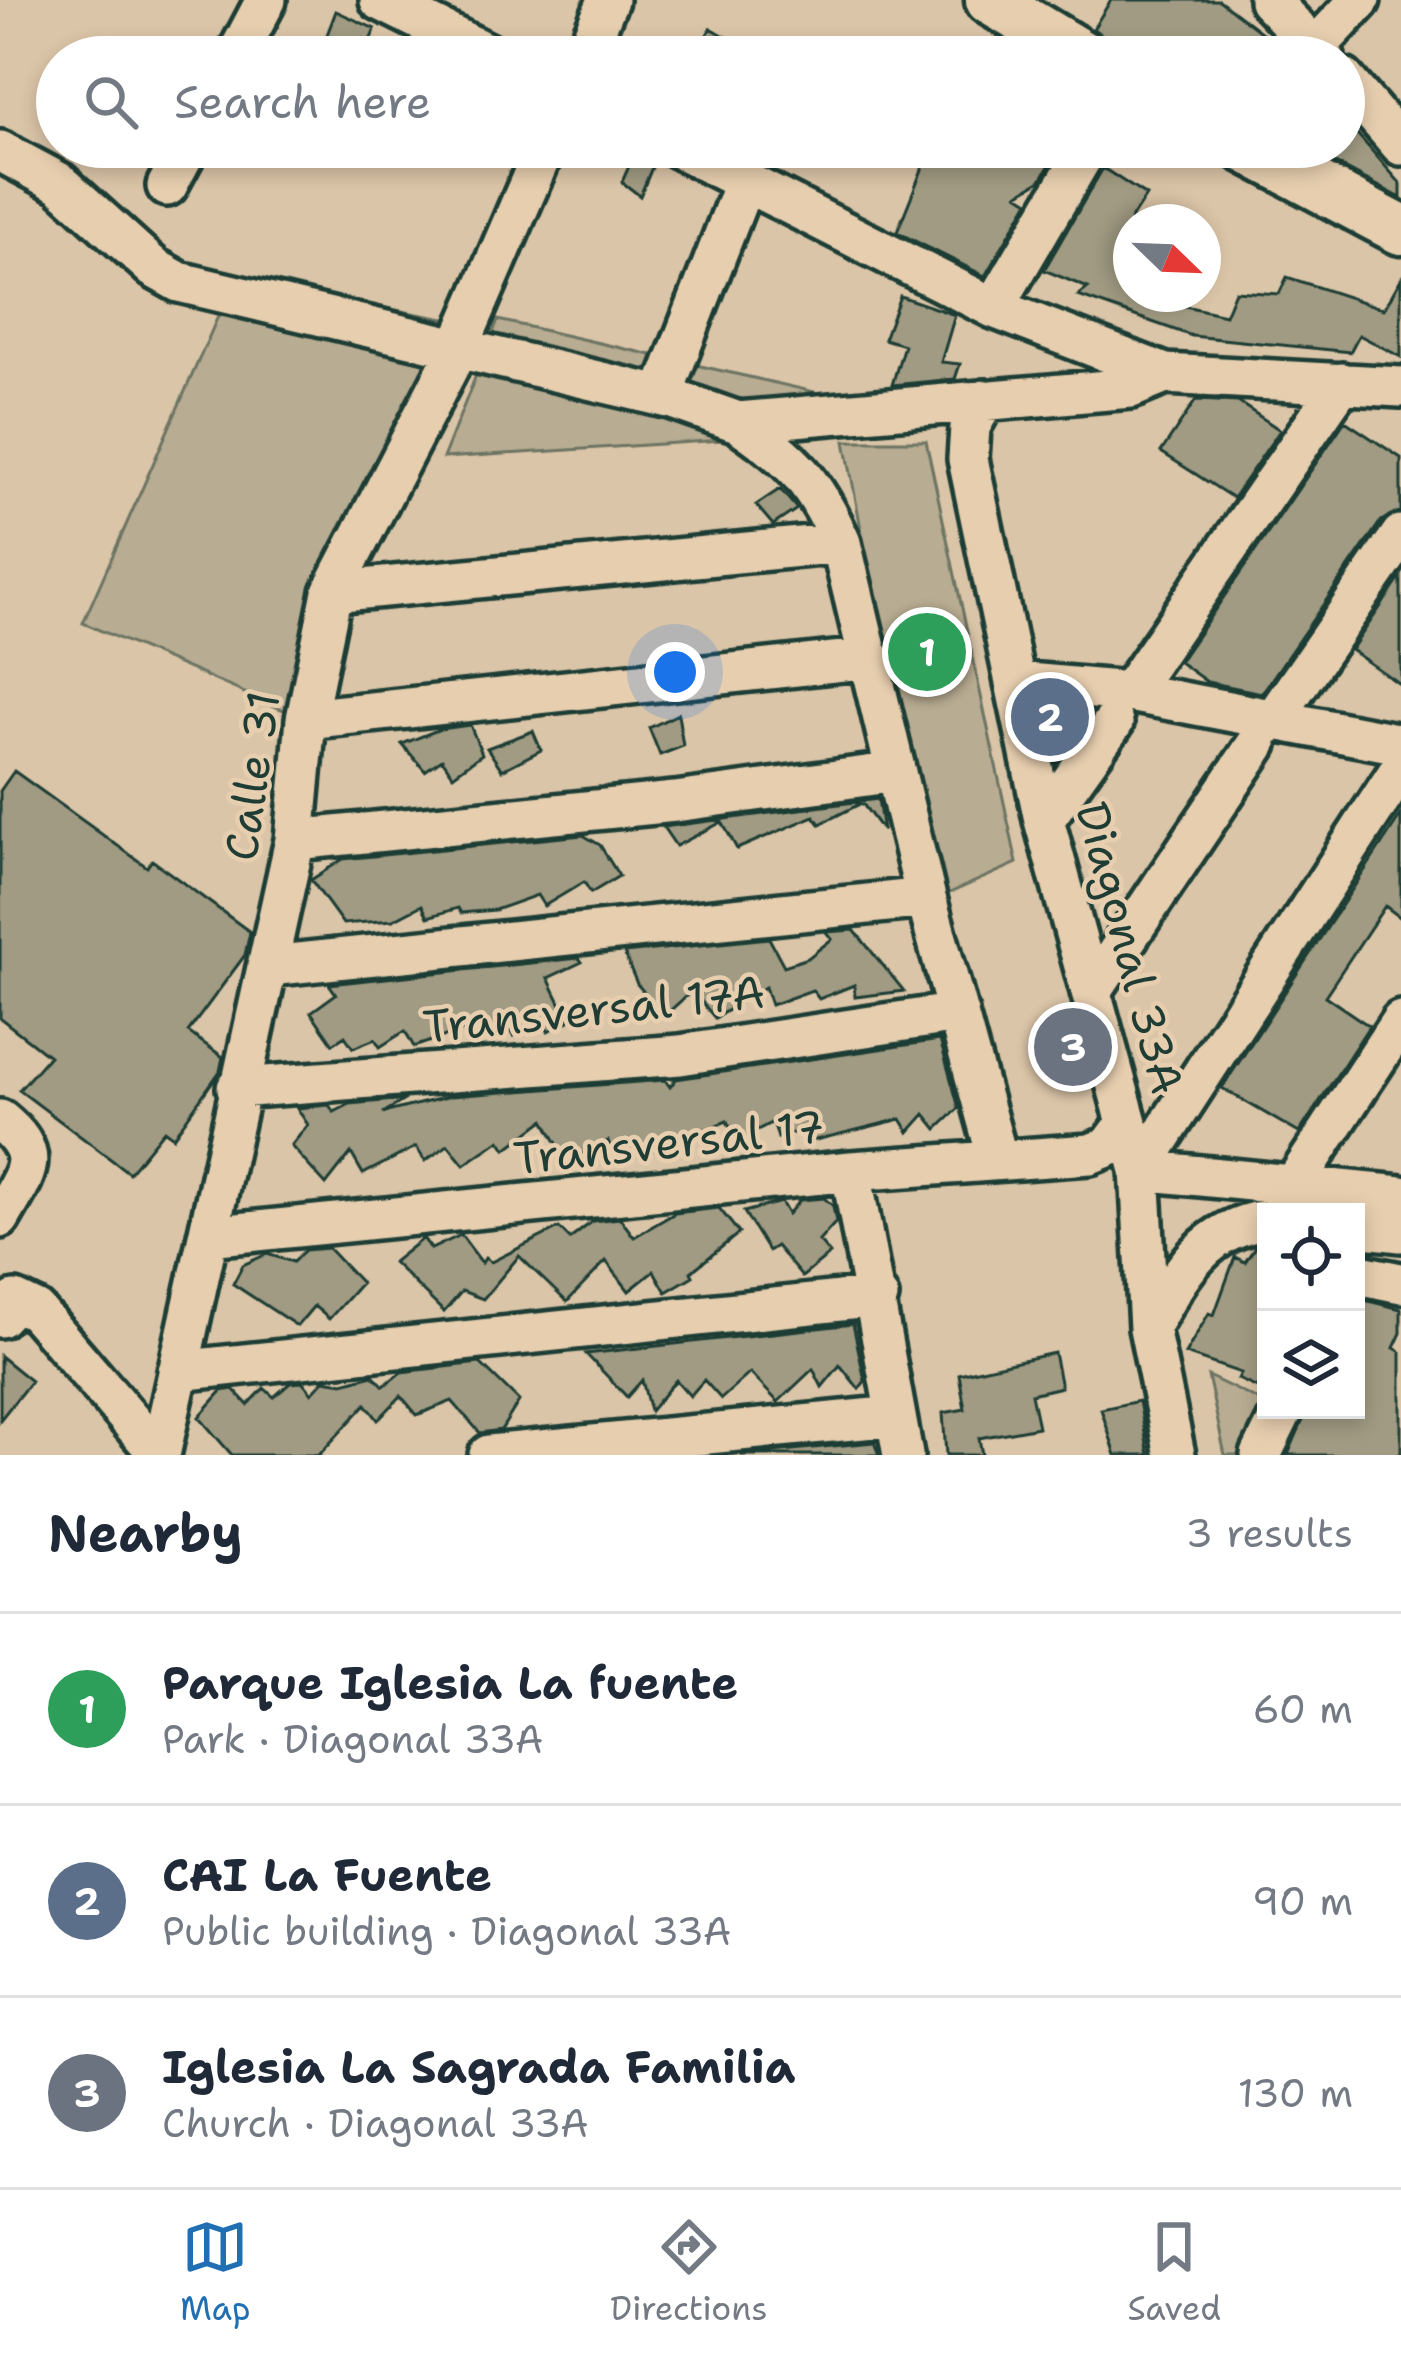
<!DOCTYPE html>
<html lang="en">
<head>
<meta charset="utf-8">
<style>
  body { margin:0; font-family:"Shantell Sans",sans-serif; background:#f6f6f7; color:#1f2937 }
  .controls { position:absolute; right:36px; bottom:36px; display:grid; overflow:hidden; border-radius:0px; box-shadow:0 6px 18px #0003 }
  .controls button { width:108px; height:108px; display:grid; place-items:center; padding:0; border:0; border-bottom:3px solid #e0e1e3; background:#fff; color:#1f2937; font:60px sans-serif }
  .compass { position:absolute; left:1113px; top:204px; width:108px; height:108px; border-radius:50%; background:#fff; box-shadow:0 6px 18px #0003; rotate:113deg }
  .you { position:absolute; left:675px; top:672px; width:42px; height:42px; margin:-30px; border:9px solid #fff; border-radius:50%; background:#1a73e8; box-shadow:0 0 0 18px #1a73e833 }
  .badge { display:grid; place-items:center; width:78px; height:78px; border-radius:50%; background:#1f6fb2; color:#fff; font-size:39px; font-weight:700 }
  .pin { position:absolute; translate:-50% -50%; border:6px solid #fff; box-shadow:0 3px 12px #0006 }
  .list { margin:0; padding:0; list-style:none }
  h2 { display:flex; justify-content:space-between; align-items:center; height:156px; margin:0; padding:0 48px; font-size:51px }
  h2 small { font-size:39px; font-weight:400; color:#747a83 }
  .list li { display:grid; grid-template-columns:78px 1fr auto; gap:36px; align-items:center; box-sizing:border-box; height:192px; padding:0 48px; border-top:3px solid #e0e1e3 }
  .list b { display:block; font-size:45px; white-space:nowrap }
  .list p { margin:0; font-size:39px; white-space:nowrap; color:#747a83 }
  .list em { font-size:39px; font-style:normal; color:#747a83 }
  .icon { flex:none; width:66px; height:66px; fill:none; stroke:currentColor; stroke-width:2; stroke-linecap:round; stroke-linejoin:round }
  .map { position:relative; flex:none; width:1401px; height:1455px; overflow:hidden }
  .search { position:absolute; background:#fff; box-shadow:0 6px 18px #0003; left:36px; right:36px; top:36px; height:132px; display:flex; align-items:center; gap:30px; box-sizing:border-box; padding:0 42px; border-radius:66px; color:#747a83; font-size:45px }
  .sheet { height:732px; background:#fff }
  nav { display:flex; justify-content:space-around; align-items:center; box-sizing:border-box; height:168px; border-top:3px solid #e0e1e3; background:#fff; font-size:33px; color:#747a83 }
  nav a { display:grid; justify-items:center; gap:6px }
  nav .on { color:#1f6fb2 }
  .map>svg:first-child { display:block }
</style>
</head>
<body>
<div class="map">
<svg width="1401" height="1455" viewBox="0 0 1401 1455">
  <rect width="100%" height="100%" fill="#dbc5a8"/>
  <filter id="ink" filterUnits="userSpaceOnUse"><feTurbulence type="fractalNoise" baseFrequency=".00833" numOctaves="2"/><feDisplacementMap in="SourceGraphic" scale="24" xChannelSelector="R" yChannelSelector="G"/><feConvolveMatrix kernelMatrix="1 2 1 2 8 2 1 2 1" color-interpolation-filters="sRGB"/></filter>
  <g filter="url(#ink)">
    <path fill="#b8ac92" stroke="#6c7463" stroke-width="3" d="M 234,280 L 466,323 L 293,714 L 83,623 Z
      M 498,320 L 828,395 L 817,434 L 443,458 Z
      M 845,441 L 926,441 L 1017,863 L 929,902 Z
      M 1208,1376 L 1266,1404 L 1247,1455 L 1225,1455 Z"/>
    <path fill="#a19b83" stroke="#1f3d34" stroke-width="3" d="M 1111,0 L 1219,0 L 1262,33 L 1256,39 L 1278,57 L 1136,57 L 1093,29 Z
      M 336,11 L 375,29 L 363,57 L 341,57 L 322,48 Z
      M 711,28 L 730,39 L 719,57 L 694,57 Z
      M 1344,119 L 1401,184 L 1401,198 L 1305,147 L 1344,147 Z
      M 931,147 L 1060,147 L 1041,180 L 1018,194 L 1029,201 L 985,276 L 897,232 Z
      M 637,148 L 656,158 L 640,196 L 622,182 Z
      M 1103,168 L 1146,196 L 1131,219 L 1131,294 L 1225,315 L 1235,291 L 1279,294 L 1287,277 L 1384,309 L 1401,279 L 1401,357 L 1359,335 L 1350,352 L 1192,336 L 1078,296 L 1088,288 L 1044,270 Z
      M 900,296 L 955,315 L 941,362 L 960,364 L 955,379 L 892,385 L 904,345 L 884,339 Z
      M 1196,400 L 1238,402 L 1280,430 L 1233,498 L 1161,452 Z
      M 1345,421 L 1401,458 L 1401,511 L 1381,521 L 1262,693 L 1207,682 L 1179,662 Z
      M 780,489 L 797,509 L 773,525 L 756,505 Z
      M 1401,577 L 1401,685 L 1351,650 Z
      M 678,714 L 683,746 L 660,755 L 649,728 Z
      M 470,725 L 482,754 L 453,775 L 442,759 L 425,771 L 402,744 L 440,729 Z
      M 533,731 L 541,750 L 502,770 L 487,748 Z
      M 14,771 L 147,867 L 152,860 L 250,932 L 245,955 L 188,1032 L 223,1057 L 220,1071 L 173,1137 L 164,1130 L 129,1173 L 19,1090 L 49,1056 L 0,1018 L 0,791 Z
      M 878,799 L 883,831 L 862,803 L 820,824 L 814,816 L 737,849 L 722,822 L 676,846 L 663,827 Z
      M 1401,815 L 1401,918 L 1385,906 L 1325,996 L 1369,1026 L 1299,1133 L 1222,1088 Z
      M 583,835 L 600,845 L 619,876 L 591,893 L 584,882 L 544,906 L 537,895 L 495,910 L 461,913 L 458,908 L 428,917 L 422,905 L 393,920 L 343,924 L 311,880 L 343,859 Z
      M 854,930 L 904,991 L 855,997 L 854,985 L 819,999 L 812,990 L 771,1005 L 765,987 L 715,1018 L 692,991 L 664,1016 L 637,984 L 624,953 L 769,938 L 784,966 L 808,958 L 832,939 L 826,932 Z
      M 579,958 L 582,962 L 548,978 L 569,1021 L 548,1031 L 543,1019 L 514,1036 L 508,1026 L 467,1041 L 463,1030 L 414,1047 L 405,1031 L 380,1047 L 375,1039 L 353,1048 L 345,1036 L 333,1044 L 311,1012 L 336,994 L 329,984 Z
      M 940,1040 L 959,1108 L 937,1129 L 925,1114 L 909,1132 L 901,1119 L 812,1141 L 810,1127 L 778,1138 L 773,1122 L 736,1141 L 727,1121 L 639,1156 L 635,1146 L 612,1150 L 608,1141 L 567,1162 L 544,1120 L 506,1149 L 500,1140 L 464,1165 L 448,1145 L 425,1161 L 416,1147 L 363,1174 L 351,1153 L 326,1185 L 291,1146 L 308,1125 L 297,1108 L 329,1105 L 334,1112 L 350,1104 L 406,1099 L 383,1113 L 451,1096 L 665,1080 L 670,1087 L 676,1079 Z
      M 824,1198 L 833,1206 L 836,1222 L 819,1241 L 830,1254 L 802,1277 L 776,1246 L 768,1251 L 744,1212 L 781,1202 L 788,1214 L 800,1200 Z
      M 719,1208 L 739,1233 L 691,1272 L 693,1276 L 666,1292 L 654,1271 L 629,1291 L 606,1261 L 567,1302 L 519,1256 L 483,1299 L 462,1291 L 444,1312 L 393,1262 L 423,1238 L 431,1249 L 461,1235 L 482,1263 L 485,1258 L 491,1262 L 559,1228 L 570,1239 L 593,1221 L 620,1218 L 634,1237 L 675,1213 Z
      M 1266,1245 L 1266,1392 L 1238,1379 L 1241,1373 L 1185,1354 L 1209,1313 L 1214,1315 L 1235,1257 L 1245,1262 L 1255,1247 Z
      M 328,1248 L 361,1283 L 329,1319 L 314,1306 L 297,1326 L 233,1284 L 243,1265 L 267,1254 L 293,1262 L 305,1250 Z
      M 1356,1298 L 1401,1309 L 1401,1333 L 1394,1348 L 1401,1352 L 1401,1455 L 1288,1455 L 1307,1410 L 1356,1410 Z
      M 853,1324 L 865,1381 L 859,1389 L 840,1365 L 822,1387 L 813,1369 L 778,1402 L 750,1373 L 721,1399 L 704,1380 L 690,1396 L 676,1380 L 650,1411 L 642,1380 L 627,1397 L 586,1354 Z
      M 1054,1353 L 1061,1387 L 1031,1394 L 1038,1427 L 979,1438 L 982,1455 L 946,1455 L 943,1413 L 965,1409 L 959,1374 Z
      M 0,1356 L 31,1381 L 0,1420 Z
      M 480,1363 L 519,1401 L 501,1430 L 480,1433 L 452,1401 L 417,1415 L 401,1396 L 378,1420 L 366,1404 L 319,1455 L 232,1455 L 199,1417 L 222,1391 L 233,1389 L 248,1405 L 264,1388 L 274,1397 L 290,1383 L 303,1382 L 312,1393 L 324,1380 L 343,1383 L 373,1375 L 384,1386 L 401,1372 Z
      M 1139,1401 L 1149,1455 L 1116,1455 L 1101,1409 Z
      M 874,1442 L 879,1455 L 740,1455 Z"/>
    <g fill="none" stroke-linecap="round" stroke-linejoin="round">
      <defs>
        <path id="minor" d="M 380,0 L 494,57
          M 1269,0 L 1324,57
          M 1316,47 L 1360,0
          M 236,57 L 266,0
          M 584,57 L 608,0
          M 1344,79 L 1401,145
          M 677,147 L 994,308 L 1165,374 L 1401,387
          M 0,151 L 60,183 L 154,268 L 179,282 L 673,399
          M 167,186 L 188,147
          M 994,308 L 1088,147
          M 985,400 L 970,427 L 968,459 L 1044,820 L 1140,1170 L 1149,1328 L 1175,1455
          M 738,422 L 673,399 L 666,385 L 745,181
          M 332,592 L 841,543
          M 1016,682 L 1129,692 L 1401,744
          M 1129,692 L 1342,383
          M 306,719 L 871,658
          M 1271,723 L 1401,535
          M 1397,774 L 1140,1170 L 1401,1196
          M 1044,820 L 1113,723
          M 295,840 L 675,802 L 896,772
          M 269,966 L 926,898
          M 1091,992 L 1257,744
          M 237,1088 L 680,1055 L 958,1013
          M 0,1120 C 46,1157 24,1174 0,1218
          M 998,1160 L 926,898 L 841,543 C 815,482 793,459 738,422 L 1131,388 L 1165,374
          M 851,1171 L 903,1455
          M 1293,1186 L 1401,1021
          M 1356,1227 L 1401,1232
          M 208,1236 L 851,1171 L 1090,1154 L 1110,1146 L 1127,1123
          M 1356,1274 L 1401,1283
          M 0,1317 L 15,1301 L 36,1311 L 160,1455
          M 1149,1328 C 1179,1276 1202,1229 1266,1220
          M 178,1371 L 878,1297
          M 160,1455 L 295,840 L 306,719 L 332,592 L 458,349 L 545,147
          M 489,1455 L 895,1416
          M 1261,1455 L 1283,1410"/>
        <path id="major" d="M 990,0 L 1085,57
          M 1244,147 L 1401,230"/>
      </defs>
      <use href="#minor" stroke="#1f3d34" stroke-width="48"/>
      <use href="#major" stroke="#1f3d34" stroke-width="57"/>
      <use href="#minor" stroke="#e7ceaf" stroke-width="39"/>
      <use href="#major" stroke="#e7ceaf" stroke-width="48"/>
    </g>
  </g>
  <g text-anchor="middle" stroke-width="9" stroke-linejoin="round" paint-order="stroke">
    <g font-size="45" fill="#1f3d34" stroke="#e7ceaf">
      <text transform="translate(252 776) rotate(-82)" y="16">Calle 31</text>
      <text transform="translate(1130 948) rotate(75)" y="16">Diagonal 33A</text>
      <text transform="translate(594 1009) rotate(-6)" y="16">Transversal 17A</text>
      <text transform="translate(669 1142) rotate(-6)" y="16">Transversal 17</text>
    </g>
  </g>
</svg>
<div class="controls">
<button><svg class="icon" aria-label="locate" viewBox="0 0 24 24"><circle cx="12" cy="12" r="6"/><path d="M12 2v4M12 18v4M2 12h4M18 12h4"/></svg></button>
<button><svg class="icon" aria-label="layers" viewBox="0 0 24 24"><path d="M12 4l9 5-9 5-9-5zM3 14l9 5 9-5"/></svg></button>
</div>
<svg class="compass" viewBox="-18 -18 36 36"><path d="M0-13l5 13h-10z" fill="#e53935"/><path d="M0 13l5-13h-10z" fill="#747a83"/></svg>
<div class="you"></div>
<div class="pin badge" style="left:927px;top:652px;background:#2e9e5b">1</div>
<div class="pin badge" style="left:1050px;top:717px;background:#5c6f8a">2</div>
<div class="pin badge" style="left:1073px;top:1047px;background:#6b7280">3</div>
<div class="search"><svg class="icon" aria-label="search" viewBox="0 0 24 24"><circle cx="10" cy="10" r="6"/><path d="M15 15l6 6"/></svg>Search here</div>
</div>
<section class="sheet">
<h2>Nearby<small>3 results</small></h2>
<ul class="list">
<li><span class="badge" style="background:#2e9e5b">1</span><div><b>Parque Iglesia La fuente</b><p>Park · Diagonal 33A</p></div><em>60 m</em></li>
<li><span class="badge" style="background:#5c6f8a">2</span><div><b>CAI La Fuente</b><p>Public building · Diagonal 33A</p></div><em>90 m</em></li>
<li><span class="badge" style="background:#6b7280">3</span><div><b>Iglesia La Sagrada Familia</b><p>Church · Diagonal 33A</p></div><em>130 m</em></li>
</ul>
</section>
<nav>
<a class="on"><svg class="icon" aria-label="map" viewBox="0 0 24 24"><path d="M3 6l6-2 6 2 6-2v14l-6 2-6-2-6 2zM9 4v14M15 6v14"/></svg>Map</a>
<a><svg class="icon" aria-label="directions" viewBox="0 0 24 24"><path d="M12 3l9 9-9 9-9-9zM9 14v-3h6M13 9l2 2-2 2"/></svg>Directions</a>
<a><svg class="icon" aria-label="saved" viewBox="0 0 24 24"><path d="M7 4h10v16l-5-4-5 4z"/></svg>Saved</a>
</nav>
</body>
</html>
